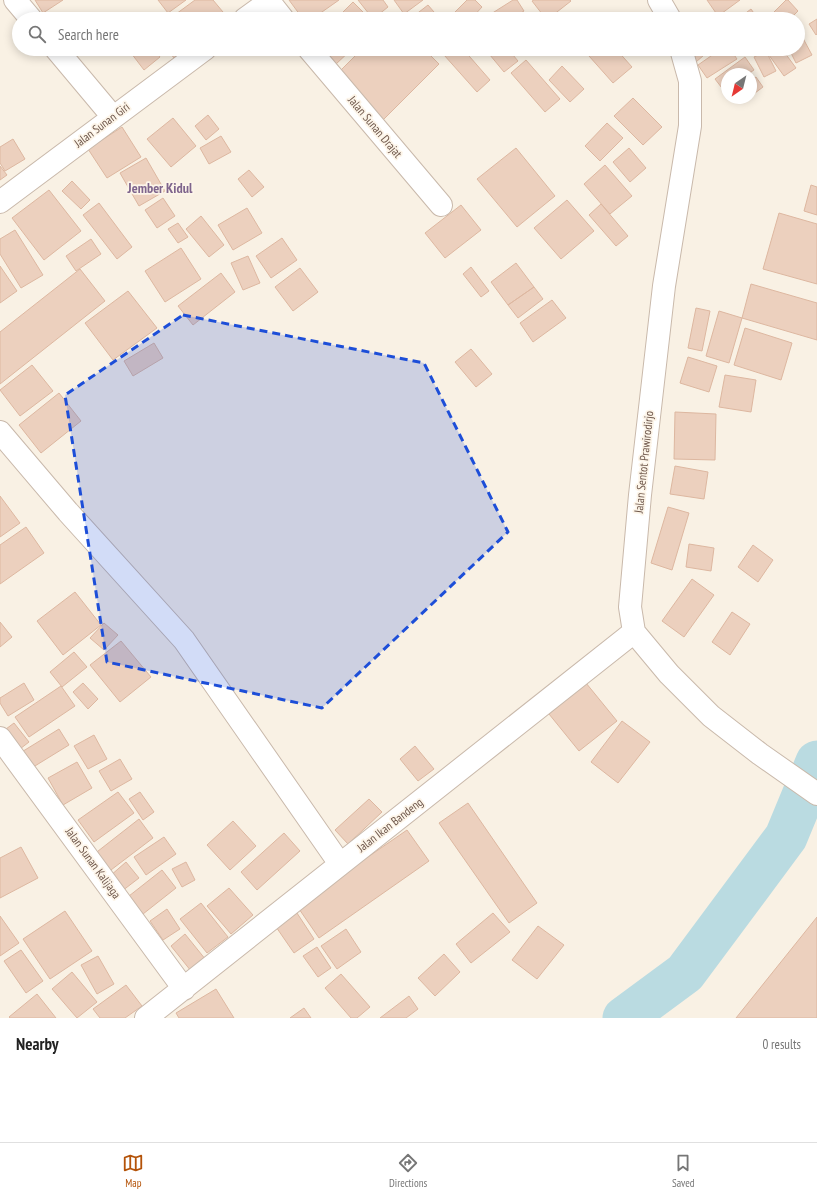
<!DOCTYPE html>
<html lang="en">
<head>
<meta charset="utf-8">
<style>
  body { margin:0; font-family:"PT Sans Narrow",sans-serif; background:#f6f6f6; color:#222 }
  .compass { position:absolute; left:721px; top:68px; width:36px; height:36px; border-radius:50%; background:#fff; box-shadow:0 2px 10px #0003; rotate:215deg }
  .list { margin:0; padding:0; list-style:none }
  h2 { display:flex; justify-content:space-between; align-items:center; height:52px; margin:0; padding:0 16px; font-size:17px }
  h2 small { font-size:13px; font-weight:400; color:#767676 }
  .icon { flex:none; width:22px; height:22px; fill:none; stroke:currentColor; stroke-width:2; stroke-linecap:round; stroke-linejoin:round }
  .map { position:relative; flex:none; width:817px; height:1018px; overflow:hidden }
  .search { position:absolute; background:#fff; box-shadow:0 2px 10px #0003; left:12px; right:12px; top:12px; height:44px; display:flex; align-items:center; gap:10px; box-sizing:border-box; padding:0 14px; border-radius:22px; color:#767676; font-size:15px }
  .sheet { height:124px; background:#fff }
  nav { display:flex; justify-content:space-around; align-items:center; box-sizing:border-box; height:56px; border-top:1px solid #e0e0e0; background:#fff; font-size:11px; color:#767676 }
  nav a { display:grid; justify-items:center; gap:2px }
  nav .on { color:#b45309 }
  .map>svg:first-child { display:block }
</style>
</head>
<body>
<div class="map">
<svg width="817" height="1018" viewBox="0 0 817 1018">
  <rect width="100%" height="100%" fill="#f9f1e4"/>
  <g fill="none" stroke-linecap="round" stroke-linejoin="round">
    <path stroke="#badbe1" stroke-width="43" d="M 624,1018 L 685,973 L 786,837 L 817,762"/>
  </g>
  <path fill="#ecd0be" stroke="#ddb7a0" d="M 35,0 L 63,0 L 43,13 Z
    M 158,0 L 186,0 L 168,13 Z
    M 195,0 L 213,0 L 223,12 L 214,19 L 180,19 L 176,14 Z
    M 289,0 L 339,0 L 312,19 L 303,19 Z
    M 358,0 L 383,0 L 388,7 L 373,19 Z
    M 394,0 L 423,0 L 404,14 Z
    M 467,0 L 475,0 L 482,7 L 471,19 L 452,19 L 450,17 Z
    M 513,0 L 517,0 L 524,11 L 511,19 L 483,19 Z
    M 534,0 L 570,0 L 571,1 L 548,19 L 546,19 L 532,1 Z
    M 707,0 L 740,0 L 718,16 Z
    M 786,0 L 788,0 L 798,11 L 790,19 L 767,19 Z
    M 353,2 L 370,19 L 336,19 Z
    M 428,5 L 440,19 L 410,19 Z
    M 751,9 L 758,19 L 738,19 Z
    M 817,19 L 817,34 L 816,35 L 809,24 Z
    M 798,29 L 812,55 L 796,63 L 789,49 L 798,49 Z
    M 128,49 L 154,49 L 160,57 L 144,70 Z
    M 167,49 L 184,49 L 174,58 Z
    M 319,49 L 352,49 L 335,65 Z
    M 362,49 L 424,49 L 439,64 L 383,120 L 337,74 Z
    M 428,49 L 442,49 L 434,55 Z
    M 451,49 L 463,49 L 490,80 L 477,92 L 444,55 Z
    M 485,49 L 508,49 L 518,61 L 504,72 Z
    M 518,49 L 528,49 L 522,54 Z
    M 597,49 L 616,49 L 632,67 L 613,83 L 589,56 Z
    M 685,49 L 711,49 L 696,62 Z
    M 721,49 L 730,49 L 737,59 L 707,78 L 698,65 Z
    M 769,49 L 782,49 L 796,68 L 784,76 L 766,51 Z
    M 766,51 L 776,71 L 764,77 L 754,57 Z
    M 745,57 L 754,70 L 748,74 L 727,74 L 727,90 L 725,92 L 715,79 Z
    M 526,60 L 560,99 L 545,112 L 511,73 Z
    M 562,66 L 584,89 L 570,102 L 549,80 Z
    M 756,77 L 763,87 L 751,96 L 751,80 Z
    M 633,98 L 662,127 L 643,145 L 614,116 Z
    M 738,98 L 748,98 L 741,103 Z
    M 208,115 L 219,129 L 206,140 L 195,126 Z
    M 173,118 L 196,146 L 171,167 L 147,139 Z
    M 607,123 L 623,138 L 600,161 L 585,146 Z
    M 122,127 L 141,157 L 107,178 L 88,149 Z
    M 221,136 L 231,152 L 209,164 L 200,148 Z
    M 13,139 L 25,159 L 5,171 L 0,163 L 0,147 Z
    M 516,148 L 555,196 L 517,227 L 477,179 Z
    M 629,148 L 646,168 L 630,182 L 613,162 Z
    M 146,158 L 165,191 L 139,206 L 120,173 Z
    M 605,165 L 632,196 L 610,214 L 584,184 Z
    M 0,166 L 7,175 L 0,180 Z
    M 249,170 L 264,187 L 252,197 L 238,179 Z
    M 72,181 L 90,200 L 81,209 L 62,191 Z
    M 811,185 L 817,187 L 817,215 L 804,211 Z
    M 49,190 L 81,231 L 44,260 L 12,218 Z
    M 163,198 L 175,216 L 157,228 L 145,210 Z
    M 567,200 L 594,231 L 561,259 L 534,228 Z
    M 99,203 L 132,247 L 117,259 L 83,215 Z
    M 601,204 L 628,236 L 616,246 L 589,215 Z
    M 461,205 L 481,230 L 445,258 L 425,233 Z
    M 247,208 L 262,233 L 233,250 L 218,225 Z
    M 779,213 L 817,224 L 817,284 L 763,269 Z
    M 201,216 L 224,245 L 209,257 L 186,229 Z
    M 178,223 L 188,237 L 178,243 L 168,229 Z
    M 15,230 L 43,275 L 21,288 L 0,254 L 0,239 Z
    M 282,238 L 297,260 L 271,278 L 256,256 Z
    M 91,239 L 101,254 L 76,271 L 66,256 Z
    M 181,248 L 201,279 L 165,302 L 145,271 Z
    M 248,256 L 260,283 L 243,290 L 231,263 Z
    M 516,263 L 534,287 L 508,305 L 491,282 Z
    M 0,266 L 17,291 L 0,303 Z
    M 471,267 L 489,291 L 481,297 L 463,274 Z
    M 300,268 L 318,292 L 293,311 L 275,287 Z
    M 80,269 L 105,301 L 0,384 L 0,332 Z
    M 221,273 L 235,292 L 193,325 L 178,306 Z
    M 751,284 L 817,303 L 817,340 L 742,318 Z
    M 534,287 L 543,299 L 518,318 L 508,305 Z
    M 128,291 L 157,328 L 113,360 L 85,323 Z
    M 552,300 L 566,318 L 533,342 L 520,323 Z
    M 696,308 L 710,311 L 702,351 L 688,348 Z
    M 719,311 L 742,318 L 729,363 L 706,356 Z
    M 745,328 L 792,343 L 781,380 L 734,365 Z
    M 154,343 L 163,358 L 133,376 L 124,361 Z
    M 471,349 L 492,374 L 476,387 L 455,362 Z
    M 688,357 L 717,366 L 709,392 L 680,383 Z
    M 32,365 L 53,391 L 20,416 L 0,390 Z
    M 725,375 L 756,380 L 751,412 L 719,407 Z
    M 59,393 L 81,421 L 41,453 L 19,425 Z
    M 675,412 L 716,414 L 715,460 L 674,459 Z
    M 675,466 L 708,472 L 704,499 L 670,494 Z
    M 0,496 L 20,523 L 0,537 Z
    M 668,507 L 689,513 L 672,570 L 651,563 Z
    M 26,527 L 44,553 L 0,584 L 0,545 Z
    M 689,544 L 714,548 L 711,571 L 686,567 Z
    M 753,545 L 773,560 L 758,582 L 738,567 Z
    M 692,579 L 714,595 L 684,637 L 662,621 Z
    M 75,592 L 101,625 L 63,655 L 37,621 Z
    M 732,612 L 750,624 L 730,655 L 712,642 Z
    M 0,622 L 12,637 L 0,647 Z
    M 104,623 L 118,635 L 104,650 L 90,638 Z
    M 121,641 L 151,677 L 120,702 L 90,665 Z
    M 74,652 L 87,667 L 62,687 L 50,672 Z
    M 24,683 L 34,700 L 8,716 L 0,703 L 0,698 Z
    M 83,683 L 98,699 L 88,709 L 73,692 Z
    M 586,683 L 617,721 L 579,751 L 549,714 Z
    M 61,686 L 75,706 L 29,737 L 15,717 Z
    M 622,721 L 650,742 L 618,783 L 591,762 Z
    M 14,723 L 29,742 L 16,752 L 2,732 Z
    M 59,729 L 69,745 L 30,769 L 20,753 Z
    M 94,735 L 107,759 L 88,769 L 74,746 Z
    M 415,746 L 434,769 L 418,781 L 400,759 Z
    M 120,759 L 132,779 L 111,791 L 99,771 Z
    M 77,762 L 92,788 L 63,805 L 48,778 Z
    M 118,792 L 134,813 L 94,842 L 78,820 Z
    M 140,792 L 154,812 L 143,820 L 129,799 Z
    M 369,799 L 382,812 L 348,844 L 335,830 Z
    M 468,803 L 537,903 L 509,923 L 439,823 Z
    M 139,819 L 153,838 L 107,873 L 93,855 Z
    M 233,821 L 256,846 L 230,870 L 207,845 Z
    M 407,830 L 429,861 L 319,938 L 297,906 Z
    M 284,833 L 300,851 L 257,890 L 241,872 Z
    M 164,837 L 176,854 L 146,875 L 134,857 Z
    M 21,847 L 38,878 L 0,898 L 0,858 Z
    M 126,862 L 139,878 L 122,891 L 110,876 Z
    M 186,862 L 195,880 L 182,887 L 172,869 Z
    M 162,870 L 176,888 L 143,914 L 129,896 Z
    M 229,888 L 253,915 L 231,934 L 207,906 Z
    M 201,903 L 228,937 L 207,953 L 180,919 Z
    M 167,909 L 180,929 L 163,940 L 150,921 Z
    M 295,910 L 314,939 L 294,953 L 274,924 Z
    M 65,911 L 92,951 L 50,979 L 23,939 Z
    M 493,913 L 510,932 L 471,963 L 456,944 Z
    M 0,916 L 19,943 L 0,956 Z
    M 817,917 L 817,1018 L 736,1018 Z
    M 538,926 L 564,945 L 537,979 L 512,960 Z
    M 346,929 L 361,952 L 337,969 L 321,946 Z
    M 185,934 L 206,960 L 191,971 L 171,946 Z
    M 317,947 L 331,968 L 318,977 L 303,956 Z
    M 21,950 L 43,981 L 26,993 L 4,961 Z
    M 444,954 L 460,972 L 435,996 L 418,978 Z
    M 98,956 L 114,984 L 97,994 L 81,965 Z
    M 72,972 L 97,1002 L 77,1018 L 52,989 Z
    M 341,974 L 370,1007 L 357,1018 L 351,1018 L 325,988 Z
    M 126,985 L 142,1006 L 125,1018 L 100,1018 L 93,1009 Z
    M 216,989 L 234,1018 L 179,1018 L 176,1013 Z
    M 37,994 L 56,1018 L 10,1018 L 9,1017 Z
    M 409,996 L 418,1009 L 406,1018 L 380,1018 Z
    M 304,1008 L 311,1018 L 290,1018 Z"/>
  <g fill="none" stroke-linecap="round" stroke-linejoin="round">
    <defs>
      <path id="minor" d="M 15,0 L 31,19
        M 268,0 L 283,19
        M 659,0 L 670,19
        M 245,19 L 271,0
        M 56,49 L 113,117
        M 309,49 L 441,205
        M 681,49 L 690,81 L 690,126 L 664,286 L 640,495 L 630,607 L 634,632 L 669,674 L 711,716 L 760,754 L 817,794
        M 0,202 L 205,49
        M 0,432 L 68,512 L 184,640 L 340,864
        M 0,738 L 184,989
        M 146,1018 L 634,632"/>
    </defs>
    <use href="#minor" stroke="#c9b9ab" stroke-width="24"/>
    <use href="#minor" stroke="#fff" stroke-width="22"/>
  </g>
  <path fill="#1d4ed8" fill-opacity="0.2" stroke="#1d4ed8" stroke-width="3" stroke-dasharray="8 5" stroke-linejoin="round" d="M 183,315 L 424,363 L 508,532 L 322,708 L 107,662 L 65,395 Z"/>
  <g text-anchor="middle" stroke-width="3.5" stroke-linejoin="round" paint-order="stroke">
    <g font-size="12" fill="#6f584c" stroke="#fdf5e9">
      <text transform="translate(102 125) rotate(-37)" y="4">Jalan Sunan Giri</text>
      <text transform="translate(375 127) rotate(50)" y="4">Jalan Sunan Drajat</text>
      <text transform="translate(644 462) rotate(-84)" y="4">Jalan Sentot Prawirodirjo</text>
      <text transform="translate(390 825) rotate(-38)" y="4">Jalan Ikan Bandeng</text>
      <text transform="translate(93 863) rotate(54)" y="4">Jalan Sunan Kalijaga</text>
    </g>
    <g font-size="14" font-weight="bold" fill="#7e648c" stroke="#fdf5e9">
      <text x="160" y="193">Jember Kidul</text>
    </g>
  </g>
</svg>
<svg class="compass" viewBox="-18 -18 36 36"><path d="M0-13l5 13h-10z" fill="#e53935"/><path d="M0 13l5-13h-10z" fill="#767676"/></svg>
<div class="search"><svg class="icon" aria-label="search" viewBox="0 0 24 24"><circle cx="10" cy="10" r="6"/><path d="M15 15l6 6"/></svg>Search here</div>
</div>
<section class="sheet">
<h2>Nearby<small>0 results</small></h2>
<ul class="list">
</ul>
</section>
<nav>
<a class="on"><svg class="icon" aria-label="map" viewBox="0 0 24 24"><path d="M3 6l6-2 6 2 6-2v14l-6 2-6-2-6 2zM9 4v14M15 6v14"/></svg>Map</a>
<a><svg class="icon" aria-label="directions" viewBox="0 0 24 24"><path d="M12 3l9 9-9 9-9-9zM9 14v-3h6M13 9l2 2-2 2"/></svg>Directions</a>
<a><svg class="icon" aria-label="saved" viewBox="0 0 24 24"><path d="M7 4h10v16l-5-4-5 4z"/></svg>Saved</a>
</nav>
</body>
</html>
